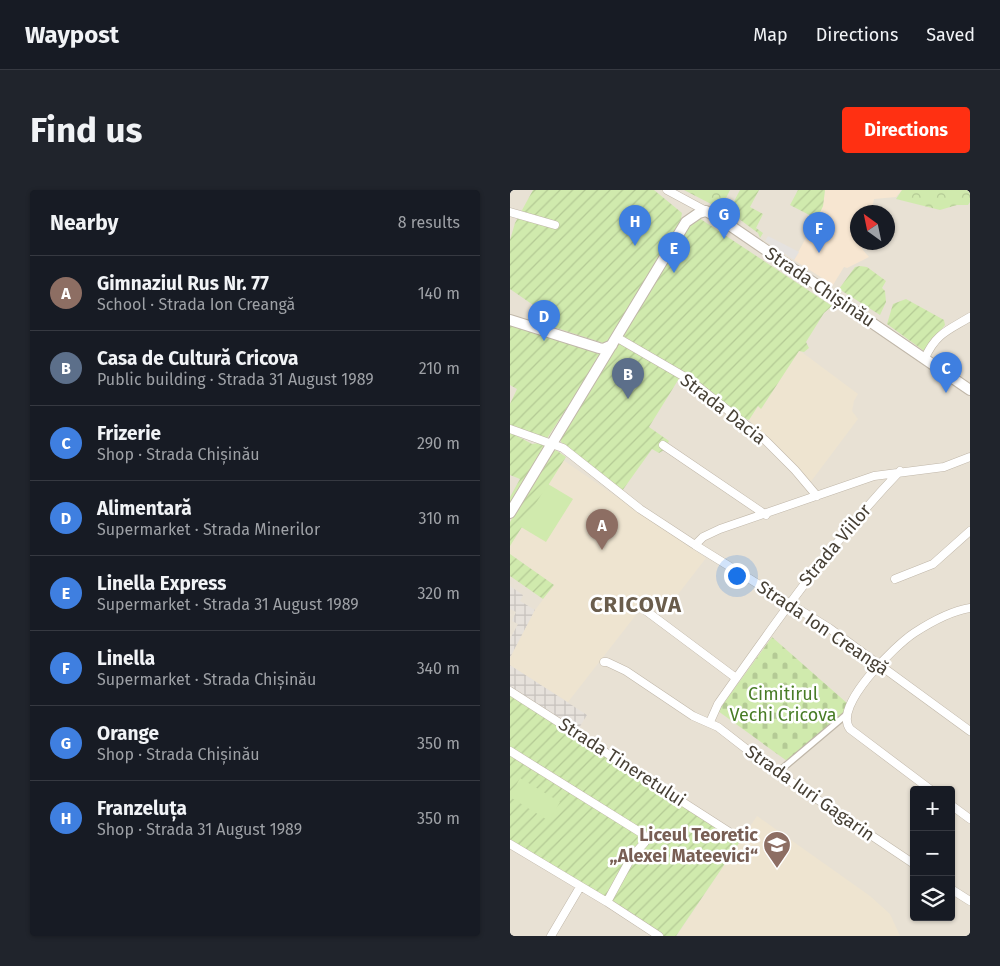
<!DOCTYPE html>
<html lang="en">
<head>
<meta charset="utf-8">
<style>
  body { margin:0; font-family:"Fira Sans",sans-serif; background:#20242c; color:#f1f3f6 }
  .controls { position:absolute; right:15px; bottom:15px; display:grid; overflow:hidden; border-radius:5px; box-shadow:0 1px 4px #0004 }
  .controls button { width:45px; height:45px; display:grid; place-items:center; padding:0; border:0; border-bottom:1px solid #363941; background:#171b24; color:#f1f3f6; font:25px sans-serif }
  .compass { position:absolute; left:340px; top:15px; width:45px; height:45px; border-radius:50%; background:#171b24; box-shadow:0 1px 4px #0004; rotate:327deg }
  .you { position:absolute; left:226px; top:385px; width:18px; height:18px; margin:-12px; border:4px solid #fff; border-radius:50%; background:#1a73e8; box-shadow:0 0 0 8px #1a73e833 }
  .badge { display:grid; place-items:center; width:32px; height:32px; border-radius:50%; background:#ff3012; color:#fff; font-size:16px; font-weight:700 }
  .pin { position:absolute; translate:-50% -41px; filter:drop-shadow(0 1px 2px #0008) }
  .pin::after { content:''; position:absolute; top:26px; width:18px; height:15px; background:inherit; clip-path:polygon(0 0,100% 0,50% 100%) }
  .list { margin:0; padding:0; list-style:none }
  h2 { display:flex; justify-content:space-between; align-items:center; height:65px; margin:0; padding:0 20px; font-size:21px }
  h2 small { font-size:16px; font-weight:400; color:#9ea1a6 }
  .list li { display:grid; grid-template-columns:32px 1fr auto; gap:15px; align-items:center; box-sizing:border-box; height:75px; padding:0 20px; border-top:1px solid #363941 }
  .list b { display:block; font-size:19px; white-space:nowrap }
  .list p { margin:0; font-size:16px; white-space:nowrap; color:#9ea1a6 }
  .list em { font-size:16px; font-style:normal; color:#9ea1a6 }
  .icon { flex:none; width:28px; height:28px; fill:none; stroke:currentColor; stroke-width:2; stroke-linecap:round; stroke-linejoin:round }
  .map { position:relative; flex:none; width:460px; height:746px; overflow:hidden; border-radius:5px }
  header { display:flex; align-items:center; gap:30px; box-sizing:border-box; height:70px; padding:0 25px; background:#171b24; border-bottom:1px solid #363941 }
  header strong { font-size:24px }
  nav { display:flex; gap:28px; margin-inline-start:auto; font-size:18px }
  .intro { display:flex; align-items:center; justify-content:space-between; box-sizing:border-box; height:120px; padding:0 30px }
  h1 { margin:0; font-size:35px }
  .button { padding:12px 22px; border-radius:5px; background:#ff3012; color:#fff; font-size:18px; font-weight:700 }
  main { display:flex; gap:30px; padding:0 30px }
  aside { flex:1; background:#171b24; border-radius:5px; box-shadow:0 1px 4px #0004 }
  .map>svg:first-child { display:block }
</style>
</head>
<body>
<header>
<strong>Waypost</strong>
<nav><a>Map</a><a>Directions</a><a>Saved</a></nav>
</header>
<div class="intro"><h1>Find us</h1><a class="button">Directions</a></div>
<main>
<aside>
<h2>Nearby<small>8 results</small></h2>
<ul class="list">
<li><span class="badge" style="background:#8d6e63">A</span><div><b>Gimnaziul Rus Nr. 77</b><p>School · Strada Ion Creangă</p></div><em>140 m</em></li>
<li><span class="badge" style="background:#5c6f8a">B</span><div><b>Casa de Cultură Cricova</b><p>Public building · Strada 31 August 1989</p></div><em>210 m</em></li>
<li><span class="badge" style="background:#3f7fe0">C</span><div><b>Frizerie</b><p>Shop · Strada Chișinău</p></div><em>290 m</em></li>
<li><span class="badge" style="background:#3f7fe0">D</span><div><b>Alimentară</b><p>Supermarket · Strada Minerilor</p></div><em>310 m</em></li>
<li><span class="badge" style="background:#3f7fe0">E</span><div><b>Linella Express</b><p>Supermarket · Strada 31 August 1989</p></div><em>320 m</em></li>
<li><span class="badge" style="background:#3f7fe0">F</span><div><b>Linella</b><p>Supermarket · Strada Chișinău</p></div><em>340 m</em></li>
<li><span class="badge" style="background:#3f7fe0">G</span><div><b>Orange</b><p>Shop · Strada Chișinău</p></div><em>350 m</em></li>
<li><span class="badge" style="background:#3f7fe0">H</span><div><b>Franzeluța</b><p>Shop · Strada 31 August 1989</p></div><em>350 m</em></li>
</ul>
</aside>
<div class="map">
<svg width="460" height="746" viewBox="0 0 460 746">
  <defs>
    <pattern id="industrial-grid" width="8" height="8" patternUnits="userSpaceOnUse" patternTransform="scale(1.25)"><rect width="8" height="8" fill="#e6e1db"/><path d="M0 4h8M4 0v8" fill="none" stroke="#c7c2bd"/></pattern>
    <pattern id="forest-crowns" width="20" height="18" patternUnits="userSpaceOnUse" patternTransform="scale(1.25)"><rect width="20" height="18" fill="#d0eaad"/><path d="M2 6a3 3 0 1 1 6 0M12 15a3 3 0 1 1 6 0" fill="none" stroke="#b4ca95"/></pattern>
    <pattern id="cemetery-stones" width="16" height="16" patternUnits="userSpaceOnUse" patternTransform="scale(1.25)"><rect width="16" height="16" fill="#d0eaad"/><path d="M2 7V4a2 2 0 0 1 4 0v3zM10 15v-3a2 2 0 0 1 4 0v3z" fill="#b4ca95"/></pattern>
    <pattern id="garden-furrows" width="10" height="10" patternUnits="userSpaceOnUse" patternTransform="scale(1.25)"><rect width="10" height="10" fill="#d0eaad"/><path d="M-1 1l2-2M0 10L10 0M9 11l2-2" fill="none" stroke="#b4ca95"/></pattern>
  </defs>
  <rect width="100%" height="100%" fill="#f4f0e6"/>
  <path fill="#e8e1d4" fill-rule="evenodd" d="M 0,0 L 460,0 L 460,746 L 0,746 ZM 348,22 L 378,22 L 378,52 L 348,52 ZM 404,600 L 441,600 L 441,727 L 404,727 Z"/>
  <path fill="#f7e6d1" d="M 315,0 L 392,0 L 386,7 L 364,9 L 361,22 L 348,22 L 348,52 L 353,53 L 352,59 L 359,67 L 337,78 L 334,77 L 323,95 L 284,70 L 313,16 Z"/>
  <path fill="url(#industrial-grid)" d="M 0,396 L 13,405 L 10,411 L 25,420 L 0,468 L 0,449 L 8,434 L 2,431 L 6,422 L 0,419 Z
    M 0,475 L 77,525 L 67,541 L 0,497 Z"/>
  <path fill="#eee4d0" d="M 289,160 L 348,204 L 344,211 L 342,221 L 348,229 L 299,294 L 290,280 L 239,230 L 248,216 L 252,218 Z
    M 53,270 L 196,368 L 152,425 L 136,412 L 58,512 L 0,475 L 0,468 L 25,420 L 44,395 L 0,364 L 0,356 Z
    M 247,626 L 360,706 L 380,724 L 390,746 L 171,746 L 168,744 Z"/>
  <path fill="url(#forest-crowns)" d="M 174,0 L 220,0 L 213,14 L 203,15 Z
    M 392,0 L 460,0 L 460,12 L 458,15 L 447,15 L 430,20 L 386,9 Z"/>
  <path fill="url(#cemetery-stones)" d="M 262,447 L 338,514 L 335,522 L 277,571 L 208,521 Z"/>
  <path fill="url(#garden-furrows)" d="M 23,0 L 144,0 L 172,23 L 170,34 L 96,154 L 22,130 L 26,117 L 0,99 L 0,50 L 5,33 Z
    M 230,0 L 249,0 L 240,17 L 253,24 L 246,38 L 253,43 L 250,48 L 248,43 L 221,23 L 221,17 Z
    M 288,0 L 315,0 L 313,16 L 307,29 L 280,15 Z
    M 189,28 L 322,116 L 314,123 L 296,152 L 299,158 L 294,162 L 289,161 L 251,219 L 248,216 L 239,230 L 232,228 L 180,187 L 113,146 L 178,36 Z
    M 350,76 L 357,77 L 376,91 L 372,98 L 375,101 L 376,112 L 370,125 L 329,99 L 345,77 Z
    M 396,109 L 434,130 L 435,135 L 414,161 L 377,134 L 383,114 Z
    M 0,133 L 89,164 L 90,167 L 36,250 L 0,236 L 0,214 L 7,199 L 0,195 Z
    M 111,152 L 170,187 L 139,237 L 159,251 L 154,260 L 149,263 L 142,259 L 112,301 L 51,252 L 51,247 L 106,154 Z
    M 0,242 L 22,254 L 29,253 L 34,256 L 0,314 L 0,307 L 10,289 L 0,285 Z
    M 46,260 L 56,267 L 0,356 L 0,332 L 42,262 Z
    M 0,364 L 44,395 L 33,409 L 0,386 Z
    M 0,497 L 67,541 L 72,550 L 229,653 L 166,746 L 150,746 L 0,650 Z"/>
  <path fill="#d0eaad" d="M 38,294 L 63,309 L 36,352 L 11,337 Z
    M 10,588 L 50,612 L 39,631 L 0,607 Z"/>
  <path fill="#e5e2df" d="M 258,46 L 289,62 L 284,70 L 255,51 Z"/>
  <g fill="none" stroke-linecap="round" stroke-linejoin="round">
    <defs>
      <path id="pedestrian" d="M 267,583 L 337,524"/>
      <path id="minor" d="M 157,0 L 196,21
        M 0,22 L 45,35
        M 106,147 L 180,190 L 255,250 L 285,280 L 307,306
        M 415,168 C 426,143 439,140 460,127
        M 0,239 L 53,258 L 130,319 L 185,355 L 319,438 L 460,541
        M 153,255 L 256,325
        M 185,355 L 193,347 L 210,339 L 364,286 L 434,277 L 460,267
        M 385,389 L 423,374 L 460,341
        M 135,420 L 226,488
        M 94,472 L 97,472 L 116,481 L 183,526 L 208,537 L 262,579 L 404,674
        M 0,501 L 224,645
        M 200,532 L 208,514 C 265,433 321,353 390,281
        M 0,561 L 133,644 L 135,652 L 121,668 L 97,712
        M 421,600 L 340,539 C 322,516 386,455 404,443 C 421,432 441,421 460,418
        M 441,615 L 460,629
        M 0,654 L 97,712 L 149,746
        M 441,699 L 460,711
        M 41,746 L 70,697"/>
      <path id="tertiary" d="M 0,130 L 89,158 L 93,159 L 102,155
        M 0,323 L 176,32 L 189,23 L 196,21 L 212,30 L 460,200"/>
    </defs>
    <use href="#pedestrian" stroke="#c0b7a9" stroke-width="8"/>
    <use href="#minor" stroke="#c0b7a9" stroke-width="9"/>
    <use href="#tertiary" stroke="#c0b7a9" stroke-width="12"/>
    <use href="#pedestrian" stroke="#fff" stroke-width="5.5"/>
    <use href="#minor" stroke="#fff" stroke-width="8"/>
    <use href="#tertiary" stroke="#fff" stroke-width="10"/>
  </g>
  <defs>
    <symbol id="school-pin" viewBox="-11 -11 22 30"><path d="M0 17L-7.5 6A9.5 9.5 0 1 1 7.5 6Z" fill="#8d6e63" stroke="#fff"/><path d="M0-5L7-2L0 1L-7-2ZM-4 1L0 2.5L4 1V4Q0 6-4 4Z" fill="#fff"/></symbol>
  </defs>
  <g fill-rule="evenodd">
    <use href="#school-pin" x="251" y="639" width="32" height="43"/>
  </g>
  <g text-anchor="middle" stroke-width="5" stroke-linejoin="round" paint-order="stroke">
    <g font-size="18" fill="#474035" stroke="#fff">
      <text transform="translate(310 97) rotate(34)" y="6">Strada Chișinău</text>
      <text transform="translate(213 219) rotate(38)" y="6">Strada Dacia</text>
      <text transform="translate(325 355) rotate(-50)" y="6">Strada Viilor</text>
      <text transform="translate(313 438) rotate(34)" y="6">Strada Ion Creangă</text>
      <text transform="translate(112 572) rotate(33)" y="6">Strada Tineretului</text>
      <text transform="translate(300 603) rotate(35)" y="6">Strada Iuri Gagarin</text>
    </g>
    <g font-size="18" fill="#487c26" stroke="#fff">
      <text x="273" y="510">Cimitirul<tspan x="273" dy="21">Vechi Cricova</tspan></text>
    </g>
    <g font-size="18" font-weight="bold" fill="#785e54" stroke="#fff" text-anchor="end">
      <text x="248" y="651">Liceul Teoretic<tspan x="248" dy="21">„Alexei Mateevici“</tspan></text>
    </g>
    <g font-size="22" font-weight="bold" letter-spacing="1" fill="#6a5d4c" stroke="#fff">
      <text x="126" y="422">CRICOVA</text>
    </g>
  </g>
</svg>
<div class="controls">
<button>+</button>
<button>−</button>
<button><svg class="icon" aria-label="layers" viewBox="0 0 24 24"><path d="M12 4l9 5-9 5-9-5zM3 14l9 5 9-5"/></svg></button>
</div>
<svg class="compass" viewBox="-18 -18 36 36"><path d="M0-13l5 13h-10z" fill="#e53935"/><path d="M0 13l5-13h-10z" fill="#9ea1a6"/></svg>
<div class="you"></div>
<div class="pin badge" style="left:92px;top:360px;background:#8d6e63">A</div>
<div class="pin badge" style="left:118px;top:209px;background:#5c6f8a">B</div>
<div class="pin badge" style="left:436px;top:203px;background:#3f7fe0">C</div>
<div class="pin badge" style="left:34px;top:151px;background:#3f7fe0">D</div>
<div class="pin badge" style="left:164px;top:83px;background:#3f7fe0">E</div>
<div class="pin badge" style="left:309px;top:63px;background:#3f7fe0">F</div>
<div class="pin badge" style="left:214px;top:49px;background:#3f7fe0">G</div>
<div class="pin badge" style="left:125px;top:56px;background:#3f7fe0">H</div>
</div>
</main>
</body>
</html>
